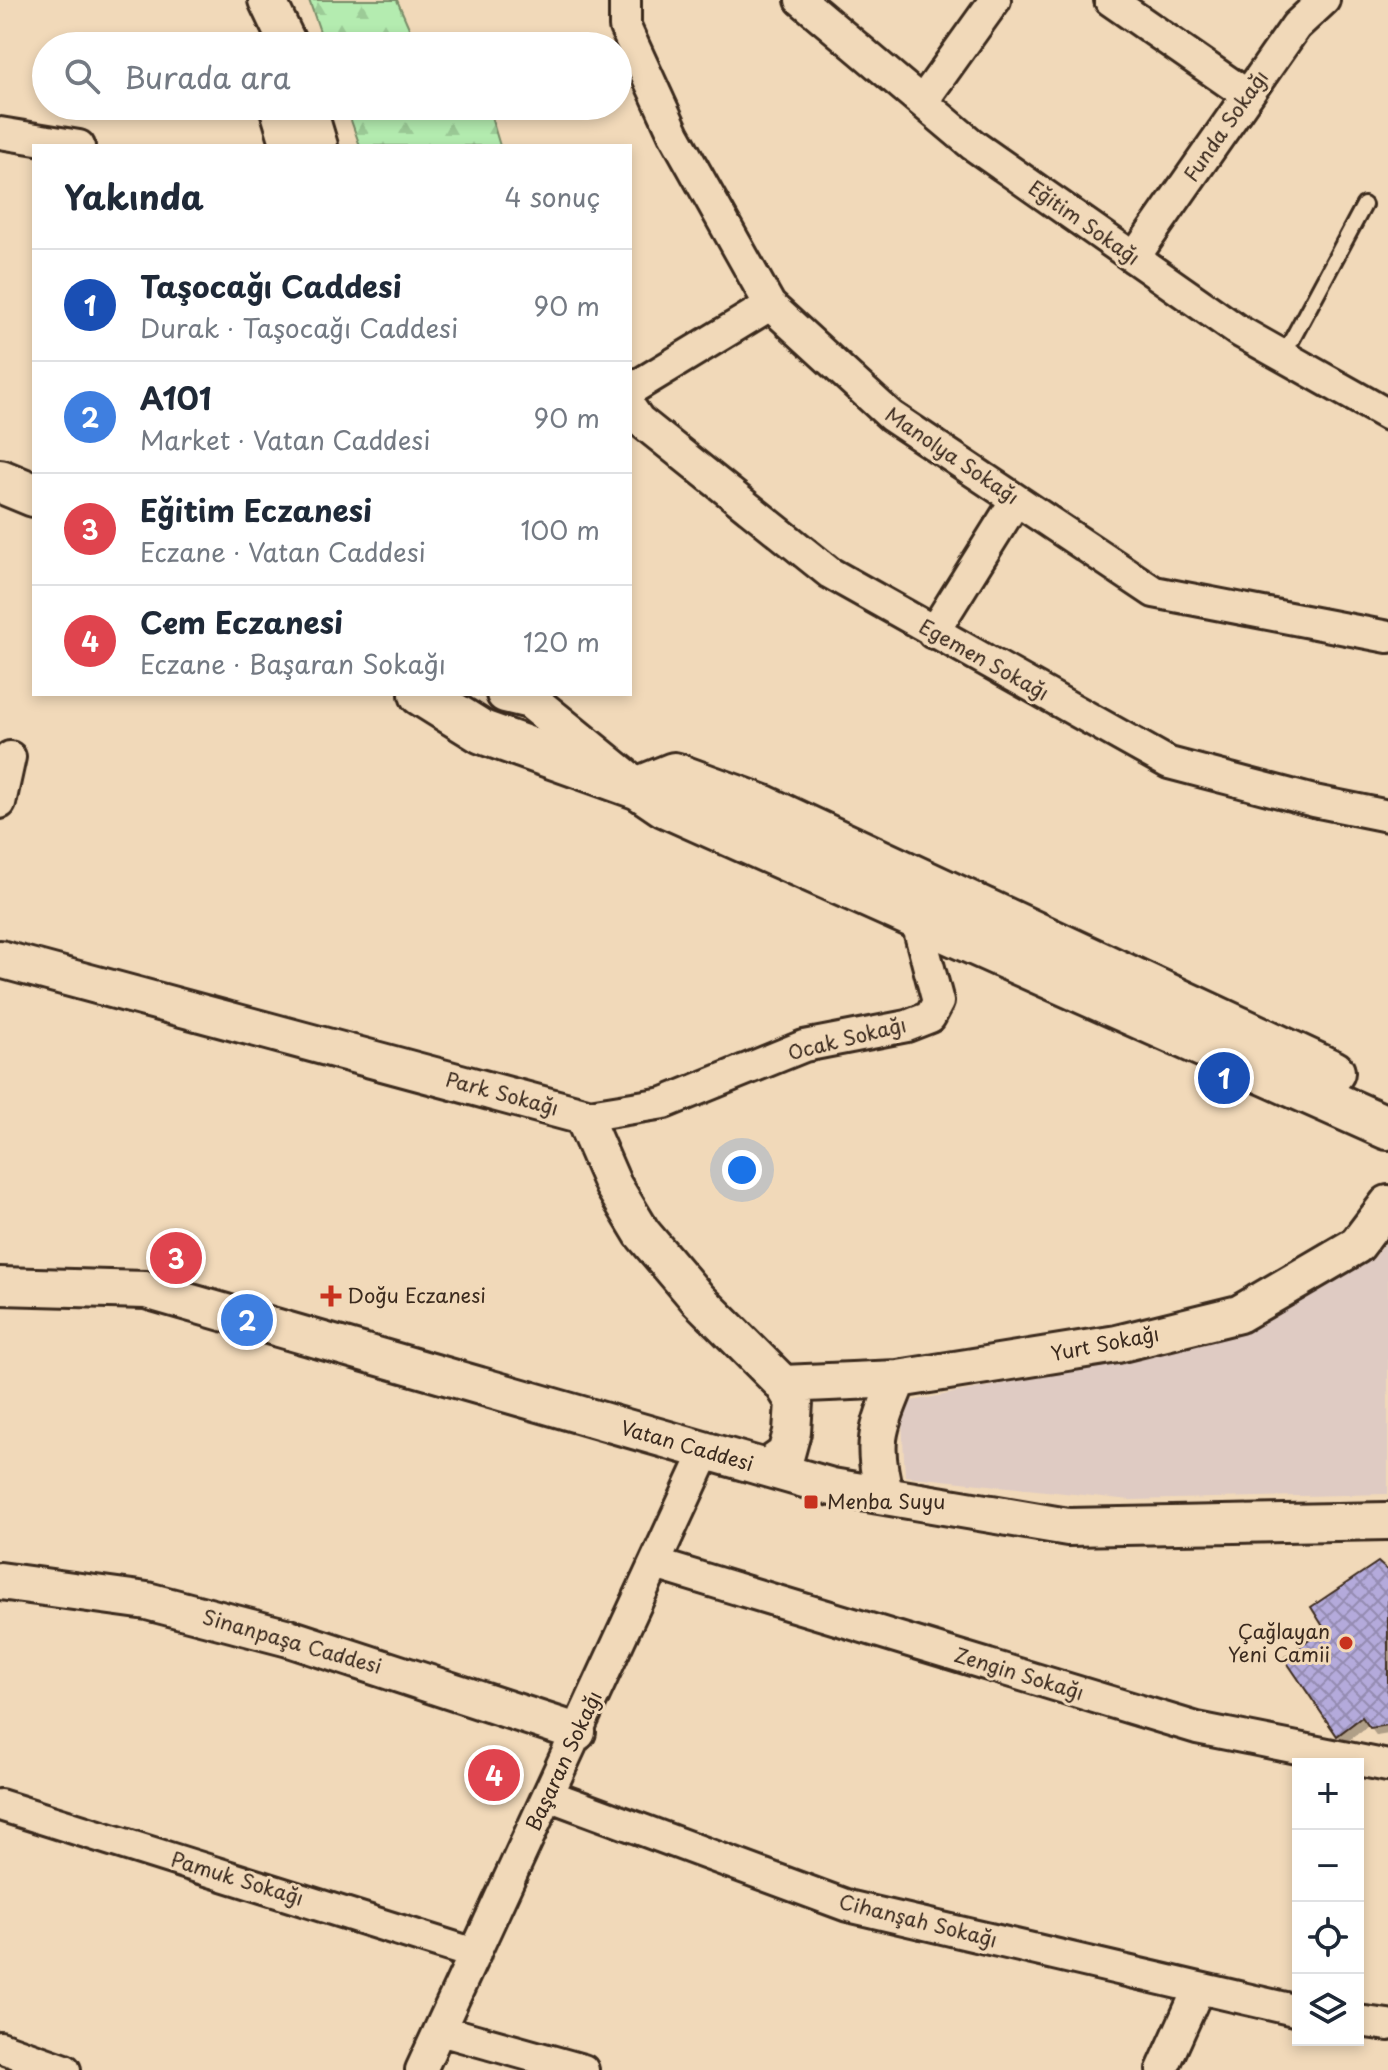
<!DOCTYPE html>
<html lang="tr">
<head>
<meta charset="utf-8">
<style>
  body { margin:0; font-family:"Playpen Sans",sans-serif; background:#f6f6f7; color:#1f2937 }
  .controls { position:absolute; right:24px; bottom:24px; display:grid; overflow:hidden; border-radius:0px; box-shadow:0 4px 12px #0003 }
  .controls button { width:72px; height:72px; display:grid; place-items:center; padding:0; border:0; border-bottom:2px solid #e0e1e3; background:#fff; color:#1f2937; font:40px sans-serif }
  .you { position:absolute; left:742px; top:1170px; width:28px; height:28px; margin:-20px; border:6px solid #fff; border-radius:50%; background:#1a73e8; box-shadow:0 0 0 12px #1a73e833 }
  .badge { display:grid; place-items:center; width:52px; height:52px; border-radius:50%; background:#c8321e; color:#fff; font-size:26px; font-weight:700 }
  .pin { position:absolute; translate:-50% -50%; border:4px solid #fff; box-shadow:0 2px 8px #0006 }
  .list { margin:0; padding:0; list-style:none }
  h2 { display:flex; justify-content:space-between; align-items:center; height:104px; margin:0; padding:0 32px; font-size:34px }
  h2 small { font-size:26px; font-weight:400; color:#747a83 }
  .list li { display:grid; grid-template-columns:52px 1fr auto; gap:24px; align-items:center; box-sizing:border-box; height:112px; padding:0 32px; border-top:2px solid #e0e1e3 }
  .list b { display:block; font-size:30px; white-space:nowrap }
  .list p { margin:0; font-size:26px; white-space:nowrap; color:#747a83 }
  .list em { font-size:26px; font-style:normal; color:#747a83 }
  .icon { flex:none; width:44px; height:44px; fill:none; stroke:currentColor; stroke-width:2; stroke-linecap:round; stroke-linejoin:round }
  .map { position:relative; flex:none; width:1388px; height:2070px; overflow:hidden }
  .search { position:absolute; background:#fff; box-shadow:0 4px 12px #0003; left:32px; top:32px; width:600px; height:88px; display:flex; align-items:center; gap:20px; box-sizing:border-box; padding:0 28px; border-radius:44px; color:#747a83; font-size:30px }
  .panel { position:absolute; background:#fff; box-shadow:0 4px 12px #0003; left:32px; top:144px; width:600px; height:552px; border-radius:0px }
  .map>svg:first-child { display:block }
</style>
</head>
<body>
<div class="map">
<svg width="1388" height="2070" viewBox="0 0 1388 2070">
  <defs>
    <pattern id="forest-firs" width="22" height="20" patternUnits="userSpaceOnUse" patternTransform="scale(2)"><rect width="22" height="20" fill="#b4ecb0"/><path d="M5 1l3.5 6h-7zM16 11l3.5 6h-7z" fill="#9ccb97"/></pattern>
    <pattern id="building-cross-hatch" width="8" height="8" patternUnits="userSpaceOnUse" patternTransform="scale(2)"><rect width="8" height="8" fill="#b4aadb"/><path d="M0 0l8 8M0 8l8-8" fill="none" stroke="#948bb1"/></pattern>
    <filter id="shadow"><feDropShadow dx="7" dy="7" stdDeviation="0" flood-color="#0004"/></filter>
  </defs>
  <rect width="100%" height="100%" fill="#f1d9b9"/>
  <filter id="ink" filterUnits="userSpaceOnUse"><feTurbulence type="fractalNoise" baseFrequency=".0125" numOctaves="2"/><feDisplacementMap in="SourceGraphic" scale="16" xChannelSelector="R" yChannelSelector="G"/><feConvolveMatrix kernelMatrix="1 2 1 2 8 2 1 2 1" color-interpolation-filters="sRGB"/></filter>
  <g filter="url(#ink)">
    <path fill="#dfcbc3" d="M 1388,1239 L 1388,1494 L 1130,1500 L 905,1476 L 901,1403 L 1142,1357 L 1297,1297 L 1374,1258 Z"/>
    <path fill="url(#forest-firs)" stroke="#788b67" stroke-width="2" d="M 309,0 L 397,0 L 417,46 L 325,46 Z
      M 346,106 L 488,106 L 500,146 L 360,146 Z"/>
    <path fill="url(#building-cross-hatch)" stroke="#3b2a1e" stroke-width="2" filter="url(#shadow)" d="M 1378,1562 L 1388,1571 L 1388,1725 L 1370,1728 L 1362,1717 L 1337,1736 L 1284,1658 L 1324,1628 L 1311,1607 Z"/>
    <g fill="none" stroke-linecap="round" stroke-linejoin="round">
      <defs>
        <path id="service" d="M 1282,358 L 1364,205"/>
        <path id="minor" d="M 625,0 L 625,27 L 674,134 L 770,305 L 891,416 L 1154,592 L 1388,637
          M 801,0 L 973,145 L 1237,330 L 1388,415
          M 1110,0 L 1247,95
          M 922,102 L 995,0
          M 0,133 L 79,146
          M 1134,258 L 1296,26 L 1324,0
          M 630,390 L 770,305
          M 630,407 L 639,420 L 830,573 L 1169,763 L 1314,801 L 1388,816
          M 933,633 L 1016,500
          M 0,803 L 10,757
          M 583,1116 L 664,1103 L 804,1046 L 907,1026 L 930,1017 L 938,1002 L 915,915 L 920,903
          M 655,1564 L 1197,1728 L 1388,1766
          M 548,1795 L 848,1906 L 1298,2011
          M 0,1805 L 475,1954
          M 1358,2021 L 1388,2025
          M 440,2030 L 583,2070
          M 0,2047 L 65,2070
          M 421,2070 L 706,1452
          M 1162,2070 L 1199,1988"/>
        <path id="tertiary" d="M 267,0 L 289,46
          M 278,106 L 290,146
          M 307,106 L 319,146
          M 505,694 L 530,700 L 627,779
          M 0,959 L 583,1116 L 613,1185 L 642,1233 L 698,1299 L 783,1384 L 794,1402 L 792,1432 L 786,1454 L 766,1468
          M 0,1286 L 146,1290 L 832,1487 L 1068,1527 L 1388,1521
          M 783,1384 L 898,1379 L 1117,1344 L 1239,1314 L 1357,1245 L 1388,1204
          M 885,1496 C 871,1442 877,1430 898,1379
          M 0,1581 L 147,1601 L 289,1638 L 577,1732"/>
        <path id="secondary" d="M 0,481 L 34,495
          M 421,694 L 482,732 L 639,788 L 664,805 L 1388,1128
          M 639,788 L 674,774 L 764,807 L 1333,1072"/>
      </defs>
      <use href="#service" stroke="#3b2a1e" stroke-width="20"/>
      <use href="#minor" stroke="#3b2a1e" stroke-width="36"/>
      <use href="#tertiary" stroke="#3b2a1e" stroke-width="42"/>
      <use href="#secondary" stroke="#3b2a1e" stroke-width="48"/>
      <use href="#service" stroke="#f1d9b9" stroke-width="14"/>
      <use href="#minor" stroke="#f1d9b9" stroke-width="30"/>
      <use href="#tertiary" stroke="#f1d9b9" stroke-width="36"/>
      <use href="#secondary" stroke="#f1d9b9" stroke-width="42"/>
    </g>
  </g>
  <g fill="#c8321e" stroke="#f1d9b9" stroke-width="3">
    <path d="M327 1284h8v8h8v8h-8v8h-8v-8h-8v-8h8z"/>
    <rect x="803" y="1494" width="16" height="16" rx="4"/>
    <circle cx="1346" cy="1643" r="8"/>
  </g>
  <g text-anchor="middle" stroke-width="6" stroke-linejoin="round" paint-order="stroke">
    <g font-size="20" fill="#3b2a1e" stroke="#f1d9b9">
      <text transform="translate(1226 126) rotate(-55)" y="7">Funda Sokağı</text>
      <text transform="translate(1084 223) rotate(35)" y="7">Eğitim Sokağı</text>
      <text transform="translate(952 456) rotate(34)" y="7">Manolya Sokağı</text>
      <text transform="translate(984 660) rotate(29)" y="7">Egemen Sokağı</text>
      <text transform="translate(847 1039) rotate(-14)" y="7">Ocak Sokağı</text>
      <text transform="translate(502 1094) rotate(15)" y="7">Park Sokağı</text>
      <text transform="translate(1105 1344) rotate(-11)" y="7">Yurt Sokağı</text>
      <text transform="translate(687 1446) rotate(16)" y="7">Vatan Caddesi</text>
      <text transform="translate(292 1642) rotate(16)" y="7">Sinanpaşa Caddesi</text>
      <text transform="translate(1019 1674) rotate(17)" y="7">Zengin Sokağı</text>
      <text transform="translate(564 1761) rotate(-65)" y="7">Başaran Sokağı</text>
      <text transform="translate(237 1879) rotate(17)" y="7">Pamuk Sokağı</text>
      <text transform="translate(918 1921) rotate(14)" y="7">Cihanşah Sokağı</text>
    </g>
    <g font-size="20" fill="#3b2a1e" stroke="#f1d9b9" text-anchor="start">
      <text x="347" y="1303">Doğu Eczanesi</text>
      <text x="827" y="1509">Menba Suyu</text>
      <text x="1330" y="1639" text-anchor="end">Çağlayan<tspan x="1330" dy="23">Yeni Camii</tspan></text>
    </g>
  </g>
</svg>
<div class="controls">
<button>+</button>
<button>−</button>
<button><svg class="icon" aria-label="locate" viewBox="0 0 24 24"><circle cx="12" cy="12" r="6"/><path d="M12 2v4M12 18v4M2 12h4M18 12h4"/></svg></button>
<button><svg class="icon" aria-label="layers" viewBox="0 0 24 24"><path d="M12 4l9 5-9 5-9-5zM3 14l9 5 9-5"/></svg></button>
</div>
<div class="you"></div>
<div class="pin badge" style="left:1224px;top:1078px;background:#1a4fb4">1</div>
<div class="pin badge" style="left:247px;top:1320px;background:#3f7fe0">2</div>
<div class="pin badge" style="left:176px;top:1258px;background:#e0444e">3</div>
<div class="pin badge" style="left:494px;top:1775px;background:#e0444e">4</div>
<div class="search"><svg class="icon" aria-label="search" viewBox="0 0 24 24"><circle cx="10" cy="10" r="6"/><path d="M15 15l6 6"/></svg>Burada ara</div>
<section class="panel">
<h2>Yakında<small>4 sonuç</small></h2>
<ul class="list">
<li><span class="badge" style="background:#1a4fb4">1</span><div><b>Taşocağı Caddesi</b><p>Durak · Taşocağı Caddesi</p></div><em>90 m</em></li>
<li><span class="badge" style="background:#3f7fe0">2</span><div><b>A101</b><p>Market · Vatan Caddesi</p></div><em>90 m</em></li>
<li><span class="badge" style="background:#e0444e">3</span><div><b>Eğitim Eczanesi</b><p>Eczane · Vatan Caddesi</p></div><em>100 m</em></li>
<li><span class="badge" style="background:#e0444e">4</span><div><b>Cem Eczanesi</b><p>Eczane · Başaran Sokağı</p></div><em>120 m</em></li>
</ul>
</section>
</div>
</body>
</html>
